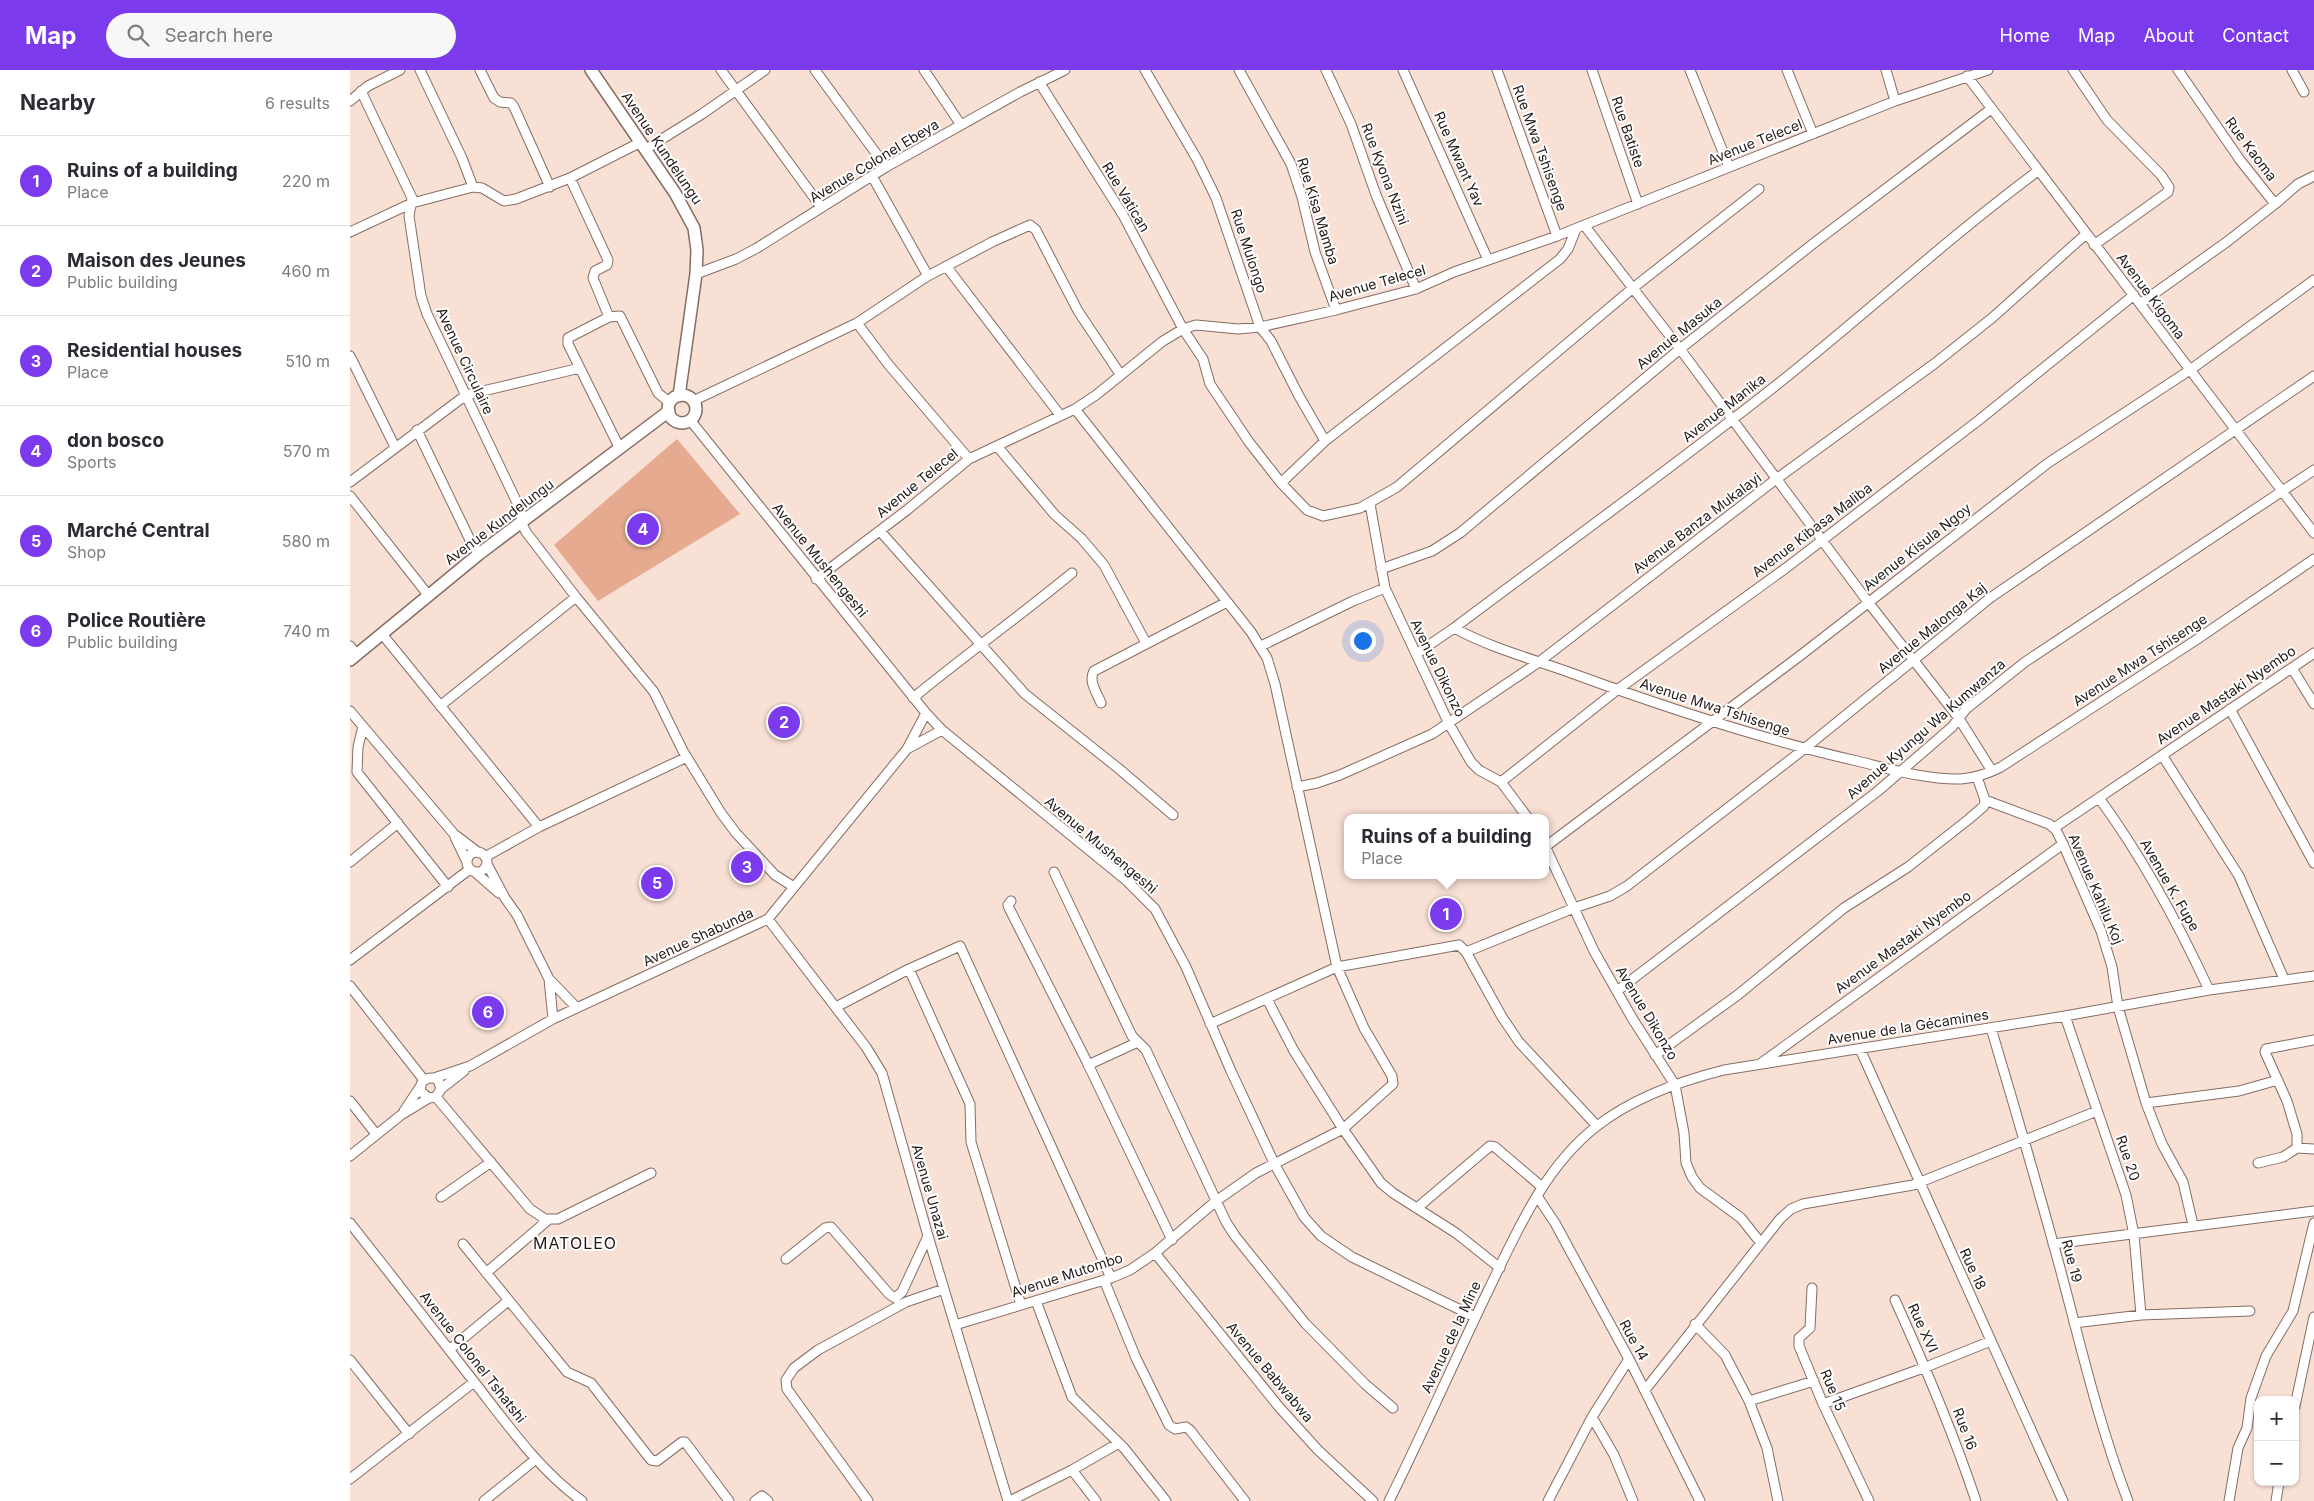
<!DOCTYPE html>
<html lang="en">
<head>
<meta charset="utf-8">
<style>
  body { margin:0; font-family:Inter,sans-serif; background:#f7f7f7; color:#2b2b33 }
  .controls { position:absolute; right:15px; bottom:15px; display:grid; overflow:hidden; border-radius:10px; box-shadow:0 1px 4px #0004 }
  .controls button { width:45px; height:45px; display:grid; place-items:center; padding:0; border:0; border-bottom:1px solid #e1e1e2; background:#fff; color:#2b2b33; font:25px sans-serif }
  .you { position:absolute; left:1012px; top:570px; width:18px; height:18px; margin:-12px; border:4px solid #fff; border-radius:50%; background:#1a73e8; box-shadow:0 0 0 8px #1a73e833 }
  .badge { display:grid; place-items:center; width:32px; height:32px; border-radius:50%; background:#7c3aed; color:#fff; font-size:16px; font-weight:700 }
  .pin { position:absolute; translate:-50% -50%; border:2px solid #fff; box-shadow:0 1px 5px #0006 }
  .popup { position:absolute; left:994px; top:744px; width:205px; height:65px; box-sizing:border-box; display:grid; place-content:center; border-radius:10px; background:#fff; filter:drop-shadow(0 1px 4px #0005); font-size:16px; white-space:nowrap; color:#7c7c81 }
  .popup b { font-size:19px; color:#2b2b33 }
  .popup::after { content:''; position:absolute; left:50%; top:100%; margin-left:-10px; border:10px solid transparent; border-top-color:#fff }
  .list { margin:0; padding:0; list-style:none }
  h2 { display:flex; justify-content:space-between; align-items:center; height:65px; margin:0; padding:0 20px; font-size:21px }
  h2 small { font-size:16px; font-weight:400; color:#7c7c81 }
  .list li { display:grid; grid-template-columns:32px 1fr auto; gap:15px; align-items:center; box-sizing:border-box; height:90px; padding:0 20px; border-top:1px solid #e1e1e2 }
  .list b { display:block; font-size:19px; white-space:nowrap }
  .list p { margin:0; font-size:16px; white-space:nowrap; color:#7c7c81 }
  .list em { font-size:16px; font-style:normal; color:#7c7c81 }
  .icon { flex:none; width:28px; height:28px; fill:none; stroke:currentColor; stroke-width:2; stroke-linecap:round; stroke-linejoin:round }
  .map { position:relative; flex:none; width:1964px; height:1431px; overflow:hidden }
  header { display:flex; align-items:center; gap:30px; box-sizing:border-box; height:70px; padding:0 25px; background:#7c3aed; color:#fff }
  header strong { font-size:24px }
  nav { display:flex; gap:28px; margin-inline-start:auto; font-size:18px }
  .search { width:350px; height:45px; background:#f7f7f7; display:flex; align-items:center; gap:12px; box-sizing:border-box; padding:0 18px; border-radius:28px; color:#7c7c81; font-size:19px }
  main { display:flex }
  aside { flex:1; background:#fff }
  .map>svg:first-child { display:block }
</style>
</head>
<body>
<header>
<strong>Map</strong>
<div class="search"><svg class="icon" aria-label="search" viewBox="0 0 24 24"><circle cx="10" cy="10" r="6"/><path d="M15 15l6 6"/></svg>Search here</div>
<nav><a>Home</a><a>Map</a><a>About</a><a>Contact</a></nav>
</header>
<main>
<aside>
<h2>Nearby<small>6 results</small></h2>
<ul class="list">
<li><span class="badge">1</span><div><b>Ruins of a building</b><p>Place</p></div><em>220 m</em></li>
<li><span class="badge">2</span><div><b>Maison des Jeunes</b><p>Public building</p></div><em>460 m</em></li>
<li><span class="badge">3</span><div><b>Residential houses</b><p>Place</p></div><em>510 m</em></li>
<li><span class="badge">4</span><div><b>don bosco</b><p>Sports</p></div><em>570 m</em></li>
<li><span class="badge">5</span><div><b>Marché Central</b><p>Shop</p></div><em>580 m</em></li>
<li><span class="badge">6</span><div><b>Police Routière</b><p>Public building</p></div><em>740 m</em></li>
</ul>
</aside>
<div class="map">
<svg width="1964" height="1431" viewBox="0 0 1964 1431">
  <rect width="100%" height="100%" fill="#f9e0d5"/>
  <path fill="#e6aa91" d="M 327,369 L 390,444 L 248,531 L 204,475 Z"/>
  <g fill="none" stroke-linecap="round" stroke-linejoin="round">
    <defs>
      <path id="minor" d="M 70,0 L 112,88 L 123,117
        M 130,0 L 144,28 L 150,32 L 161,33 L 164,37 L 200,117
        M 371,0 L 471,137
        M 465,0 L 536,97
        M 574,0 L 611,55
        M 795,0 L 848,91 L 866,128 L 910,257 L 921,271 L 949,326 L 975,371
        M 889,0 L 941,94 L 952,127 L 965,182 L 986,240
        M 976,0 L 1001,54 L 1026,125 L 1066,219
        M 1053,0 L 1138,190
        M 1147,0 L 1207,166
        M 1242,0 L 1288,134
        M 1340,0 L 1379,97
        M 1437,0 L 1463,64
        M 1536,0 L 1545,31
        M 1723,0 L 1757,50 L 1811,105 L 1819,117 L 1818,122 L 1744,175
        M 1828,0 L 1890,90 L 1925,134 L 1948,114 L 1964,106
        M 1942,0 L 1954,22
        M 1617,6 L 1964,463
        M 689,12 L 773,145 L 833,259 L 853,289 L 860,314 L 899,372 L 931,413 L 957,440 L 973,446 L 1010,438 L 1047,417 L 1283,218 L 1409,119
        M 11,21 L 62,128 L 59,146 L 71,226 L 77,244 L 171,441 L 172,454 L 176,462 L 226,527 L 304,622 L 333,681 L 371,743 L 386,763 L 425,805 L 444,817
        M 0,31 L 18,16 L 50,0
        M 296,79 L 352,44 L 415,0
        M 522,106 L 578,206
        M 220,108 L 258,190 L 257,195 L 245,201 L 243,208 L 259,247
        M 1234,155 L 1330,279 L 1518,532 L 1608,647 L 1642,701
        M 0,162 L 62,133 L 123,117 L 132,118 L 154,131 L 166,129 L 220,108 L 291,72
        M 596,196 L 710,345
        M 346,204 L 386,189 L 407,178 L 536,97 L 670,22 L 715,0
        M 1791,233 L 1878,171 L 1925,134
        M 507,253 L 538,294 L 619,389
        M 0,286 L 45,377
        M 343,331 L 507,253 L 576,207 L 642,172 L 680,155 L 686,160 L 728,241 L 770,304
        M 340,350 L 576,643 L 592,660 L 777,811 L 805,839 L 836,897 L 881,1001 L 925,1095 L 954,1147 L 971,1166 L 1002,1187 L 1125,1247
        M 67,360 L 120,470 L 129,484
        M 647,376 L 705,445 L 731,468 L 754,495 L 796,573
        M 270,379 L 218,274 L 218,268 L 259,247 L 270,246 L 308,323 L 320,333
        M 0,412 L 116,325 L 230,298
        M 931,413 L 975,371 L 1210,189 L 1218,179 L 1226,159
        M 0,426 L 79,526
        M 1020,434 L 1035,518 L 1099,654 L 1121,692 L 1129,700 L 1151,712 L 1178,748
        M 530,461 L 675,624 L 768,698 L 823,745
        M 1031,499 L 1082,481 L 1110,463 L 1330,279 L 1464,173 L 1641,39
        M 466,509 L 557,440 L 619,389 L 725,339 L 746,325 L 813,271 L 833,259 L 846,255 L 888,259 L 910,257 L 986,240 L 1066,219 L 1104,202 L 1207,166 L 1545,31 L 1638,0
        M 1104,558 C 1143,579 1183,589 1224,604 C 1317,638 1410,669 1507,691 C 1540,699 1577,710 1611,709 C 1625,708 1639,703 1651,697 L 1846,570 L 1964,489
        M 32,564 L 189,757
        M 0,576 L 7,585
        M 911,576 L 1003,531 L 1035,518
        M 1066,584 L 1104,558 C 1216,474 1330,392 1439,305 C 1523,237 1602,165 1688,101
        M 1942,598 L 1964,634
        M 563,628 C 615,585 670,546 722,503
        M 751,633 C 747,623 738,611 744,601 L 877,532
        M 90,636 L 226,527
        M 1880,639 L 1964,793
        M 0,641 L 104,764 L 129,783
        M 557,679 L 592,660
        M 1812,685 L 1889,806 L 1934,909
        M 7,702 L 98,817
        M 7,702 L 8,677 L 13,656
        M 1151,712 L 1267,620 L 1436,498 L 1629,350 L 1784,225
        M 947,717 L 967,713 L 990,705 L 1082,664 L 1189,592 L 1425,410 L 1584,294 L 1642,248 L 1736,164
        M 1749,728 C 1793,788 1828,853 1859,920
        M 1635,730 L 1699,754 L 1706,760 L 1713,774 L 1751,861 L 1762,897 L 1768,937 L 1796,1033 L 1812,1074 L 1833,1112 L 1843,1155
        M 1704,758 L 1964,583
        M 105,767 L 117,792
        M 1195,776 L 1244,881 L 1282,948 L 1325,1015 L 1334,1063 L 1336,1093 L 1342,1107 L 1350,1118 L 1391,1148 L 1410,1172
        M 1195,777 L 1451,585 L 1698,393 L 1840,300 L 1964,210
        M117 792a10 10 0 1 1 20 0a10 10 0 1 1-20 0Z
        M 135,787 L 189,757 L 337,687
        M 0,792 L 48,753
        M 137,794 L 155,828 L 167,845 L 199,909 L 227,938
        M 125,802 L 149,823
        M 704,802 L 782,966 L 796,980 L 876,1152 L 885,1166 L 955,1253 L 1015,1314 L 1043,1338
        M 661,831 L 658,835 L 659,838 L 737,992 L 822,1170
        M 418,849 L 516,977 L 532,1003 L 578,1166 L 658,1431
        M 1116,882 L 1224,838 L 1260,826 L 1277,816 L 1454,679 L 1640,528 L 1964,306
        M 0,890 L 120,799
        M 559,899 L 620,1034 L 621,1072 L 671,1235
        M 199,909 L 203,949
        M 0,916 L 74,1010
        M 1267,921 L 1528,721 L 1602,657 L 1616,639 L 1675,592 L 1964,400
        M 917,929 L 944,981 L 993,1059 L 1031,1113 L 1043,1123 L 1106,1163 L 1150,1198
        M 486,937 L 559,899 L 610,876 L 761,1208
        M 1715,946 L 1776,1125 L 1784,1165 L 1791,1245
        M 860,954 L 987,897 L 1109,875 L 1116,882 L 1152,947 L 1169,972 L 1247,1056
        M 1641,958 C 1665,1038 1688,1118 1710,1198 C 1731,1277 1749,1355 1778,1431
        M 1964,970 L 1916,979 L 1915,982 L 1937,1031 L 1947,1064 L 1947,1078 L 1964,1079
        M 1510,979 L 1713,1431
        M 1305,985 L 1389,924 L 1494,838 L 1558,797 L 1619,749 L 1634,736 L 1635,730 L 1627,707
        M 1410,994 L 1713,774
        M 738,995 L 788,972
        M 84,1008 L 88,1010 L 91,1019 L 86,1027 L 79,1028 L 71,1022 C 69,1013 74,1007 84,1008 L 120,996 L 203,949 L 418,849 L 557,679 L 576,643
        M 91,1019 L 114,1001
        M 86,1027 L 180,1139 L 195,1149 L 208,1149 L 301,1103
        M 0,1031 L 26,1064
        M 1796,1033 L 1889,1021 L 1928,1010
        M 54,1041 L 70,1017
        M 0,1086 L 51,1045 L 79,1028
        M 1908,1093 L 1933,1087 L 1947,1078
        M 1187,1126 L 1205,1153 L 1279,1289 L 1350,1431
        M 91,1127 L 141,1092
        M 1067,1138 L 1140,1076 L 1145,1077 L 1192,1117
        M 0,1153 C 42,1206 83,1259 125,1313 C 157,1354 189,1400 232,1431
        M 113,1174 L 217,1302 L 241,1313 L 301,1390 L 307,1391 L 332,1372 L 335,1372 L 379,1431
        M 1703,1174 L 1964,1141
        M 805,1183 L 929,1337 L 968,1380 L 1023,1431
        M 436,1189 L 475,1158 L 481,1157 L 539,1224 L 545,1228 L 552,1222 L 578,1166
        M 136,1203 L 198,1150
        M 754,1210 L 786,1288 L 819,1355 L 825,1359 L 836,1357 L 840,1360 L 895,1431
        M 1462,1218 L 1460,1258 L 1449,1268 L 1449,1276 L 1473,1334 L 1519,1431
        M 1545,1230 C 1575,1296 1603,1362 1626,1431
        M 686,1231 L 722,1327 L 774,1378 L 816,1431
        M 1724,1253 L 1791,1245 L 1900,1241
        M 1345,1254 L 1375,1285 L 1399,1331 L 1417,1378 L 1428,1431
        M 605,1255 L 761,1208 L 780,1200 L 805,1183 L 866,1131 L 906,1103 L 993,1059 L 1043,1014 L 1042,1006 L 1014,958 L 987,897 L 925,614 L 917,588 L 901,562 L 725,339
        M 99,1280 L 158,1231
        M 0,1290 L 59,1364
        M 1295,1320 L 1430,1149 L 1441,1139 L 1453,1134 L 1563,1115 L 1747,1041
        M 1399,1331 L 1464,1311
        M 1473,1334 L 1576,1297 L 1641,1271
        M 1945,1336 L 1964,1247
        M 1242,1347 L 1264,1385 L 1283,1431
        M 722,1400 L 746,1431
        M 0,1409 L 124,1312
        M 134,1431 L 186,1389
        M 405,1431 L 412,1426 L 418,1431
        M 518,1431 L 437,1319 L 436,1310 L 444,1298 L 468,1280 L 556,1232 L 594,1219
        M 660,1431 L 722,1400 L 769,1373
        M 1039,1431 C 1074,1361 1105,1289 1139,1219 C 1167,1161 1195,1096 1247,1056 C 1283,1028 1330,1011 1374,1000 L 1715,946 L 1859,920 L 1964,906
        M 1198,1431 L 1242,1347 L 1279,1289
        M 1879,1431 L 1888,1378 L 1897,1358 L 1901,1328 L 1916,1286 L 1943,1241 L 1964,1153
        M 1926,1431 L 1929,1412"/>
      <path id="tertiary" d="M 241,0 L 325,123 L 344,158 L 347,180 L 346,204 L 329,326
        M318 339a14 14 0 1 1 28 0a14 14 0 1 1-28 0Z
        M 0,590 L 129,484 L 319,341"/>
    </defs>
    <use href="#minor" stroke="#846d64" stroke-width="11"/>
    <use href="#tertiary" stroke="#846d64" stroke-width="14"/>
    <use href="#minor" stroke="#fff" stroke-width="9"/>
    <use href="#tertiary" stroke="#fff" stroke-width="11"/>
  </g>
  <g text-anchor="middle" stroke-width="4" stroke-linejoin="round" paint-order="stroke">
    <g font-size="14" fill="#231a16" stroke="#fff">
      <text transform="translate(1278 62) rotate(71)" y="5">Rue Batiste</text>
      <text transform="translate(1405 72) rotate(-22)" y="5">Avenue Telecel</text>
      <text transform="translate(312 78) rotate(56)" y="5">Avenue Kundelungu</text>
      <text transform="translate(1190 78) rotate(70)" y="5">Rue Mwa Tshisenge</text>
      <text transform="translate(1901 79) rotate(53)" y="5">Rue Kaoma</text>
      <text transform="translate(1109 89) rotate(66)" y="5">Rue Mwant Yav</text>
      <text transform="translate(524 91) rotate(-31)" y="5">Avenue Colonel Ebeya</text>
      <text transform="translate(1035 104) rotate(69)" y="5">Rue Kyona Nzini</text>
      <text transform="translate(776 127) rotate(59)" y="5">Rue Vatican</text>
      <text transform="translate(968 141) rotate(73)" y="5">Rue Kisa Mamba</text>
      <text transform="translate(899 181) rotate(72)" y="5">Rue Mulongo</text>
      <text transform="translate(1027 213) rotate(-16)" y="5">Avenue Telecel</text>
      <text transform="translate(1801 226) rotate(53)" y="5">Avenue Kigoma</text>
      <text transform="translate(1329 263) rotate(-39)" y="5">Avenue Masuka</text>
      <text transform="translate(115 291) rotate(65)" y="5">Avenue Circulaire</text>
      <text transform="translate(1374 338) rotate(-38)" y="5">Avenue Manika</text>
      <text transform="translate(567 413) rotate(-39)" y="5">Avenue Telecel</text>
      <text transform="translate(149 452) rotate(-37)" y="5">Avenue Kundelungu</text>
      <text transform="translate(1347 453) rotate(-37)" y="5">Avenue Banza Mukalayi</text>
      <text transform="translate(1462 460) rotate(-37)" y="5">Avenue Kibasa Maliba</text>
      <text transform="translate(1567 477) rotate(-38)" y="5">Avenue Kisula Ngoy</text>
      <text transform="translate(470 490) rotate(51)" y="5">Avenue Mushengeshi</text>
      <text transform="translate(1582 558) rotate(-39)" y="5">Avenue Malonga Kaj</text>
      <text transform="translate(1790 590) rotate(-33)" y="5">Avenue Mwa Tshisenge</text>
      <text transform="translate(1088 598) rotate(64)" y="5">Avenue Dikonzo</text>
      <text transform="translate(1876 625) rotate(-34)" y="5">Avenue Mastaki Nyembo</text>
      <text transform="translate(1365 637) rotate(18)" y="5">Avenue Mwa Tshisenge</text>
      <text transform="translate(1576 659) rotate(-41)" y="5">Avenue Kyungu Wa Kumwanza</text>
      <text transform="translate(751 775) rotate(40)" y="5">Avenue Mushengeshi</text>
      <text transform="translate(1820 815) rotate(60)" y="5">Avenue K. Fupe</text>
      <text transform="translate(1746 819) rotate(67)" y="5">Avenue Kahilu Koj</text>
      <text transform="translate(348 867) rotate(-25)" y="5">Avenue Shabunda</text>
      <text transform="translate(1553 872) rotate(-36)" y="5">Avenue Mastaki Nyembo</text>
      <text transform="translate(1297 943) rotate(59)" y="5">Avenue Dikonzo</text>
      <text transform="translate(1558 957) rotate(-9)" y="5">Avenue de la Gécamines</text>
      <text transform="translate(1778 1088) rotate(71)" y="5">Rue 20</text>
      <text transform="translate(580 1122) rotate(74)" y="5">Avenue Unazai</text>
      <text transform="translate(1722 1191) rotate(75)" y="5">Rue 19</text>
      <text transform="translate(1623 1199) rotate(65)" y="5">Rue 18</text>
      <text transform="translate(717 1205) rotate(-18)" y="5">Avenue Mutombo</text>
      <text transform="translate(1573 1258) rotate(65)" y="5">Rue XVI</text>
      <text transform="translate(1101 1267) rotate(-65)" y="5">Avenue de la Mine</text>
      <text transform="translate(1284 1270) rotate(61)" y="5">Rue 14</text>
      <text transform="translate(123 1287) rotate(52)" y="5">Avenue Colonel Tshatshi</text>
      <text transform="translate(920 1302) rotate(50)" y="5">Avenue Babwabwa</text>
      <text transform="translate(1483 1320) rotate(67)" y="5">Rue 15</text>
      <text transform="translate(1615 1359) rotate(69)" y="5">Rue 16</text>
    </g>
    <g font-size="16" letter-spacing="1" fill="#231a16" stroke="#fff">
      <text x="225" y="1179">MATOLEO</text>
    </g>
  </g>
</svg>
<div class="controls">
<button>+</button>
<button>−</button>
</div>
<div class="you"></div>
<div class="pin badge" style="left:1096px;top:844px">1</div>
<div class="popup"><b>Ruins of a building</b>Place</div>
<div class="pin badge" style="left:434px;top:652px">2</div>
<div class="pin badge" style="left:397px;top:797px">3</div>
<div class="pin badge" style="left:293px;top:459px">4</div>
<div class="pin badge" style="left:307px;top:813px">5</div>
<div class="pin badge" style="left:138px;top:942px">6</div>
</div>
</main>
</body>
</html>
